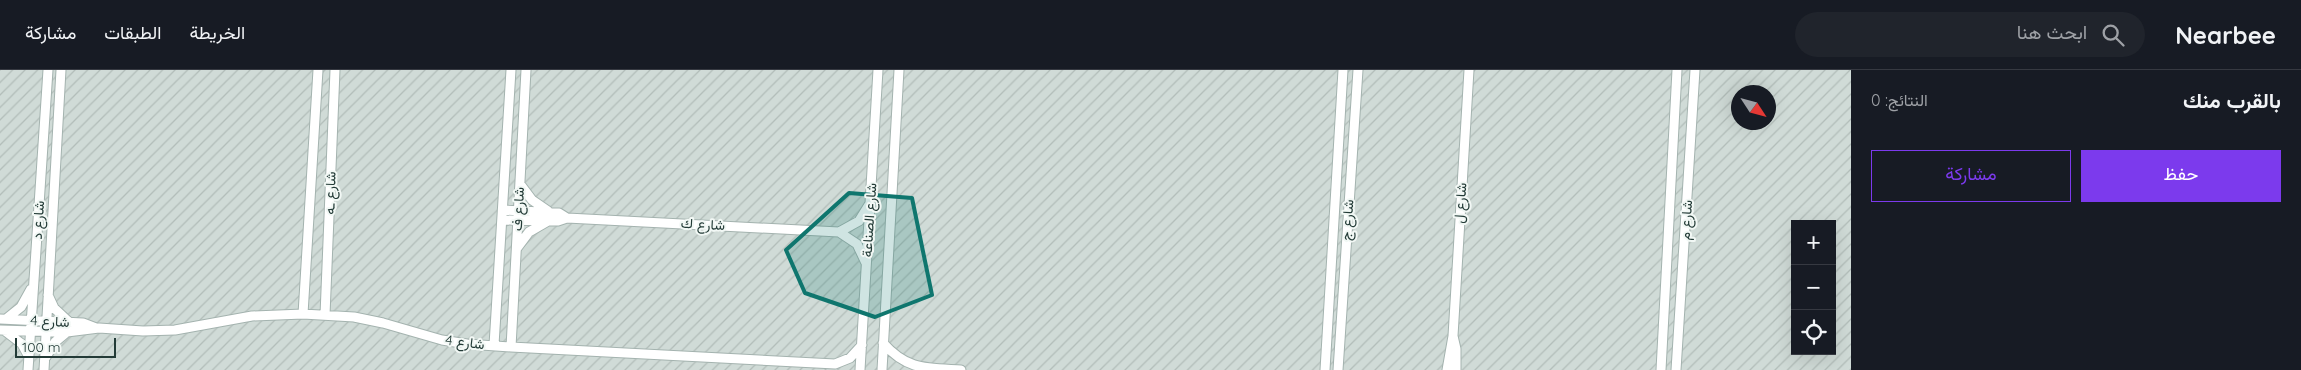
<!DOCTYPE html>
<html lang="ar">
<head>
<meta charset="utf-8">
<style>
  body { margin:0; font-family:Quicksand,Vazirmatn,sans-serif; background:#20242c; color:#f1f3f6; direction:rtl }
  .controls { position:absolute; right:15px; bottom:15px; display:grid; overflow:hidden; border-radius:0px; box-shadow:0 5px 20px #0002 }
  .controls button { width:45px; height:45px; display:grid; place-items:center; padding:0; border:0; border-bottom:1px solid #363941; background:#171b24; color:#f1f3f6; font:25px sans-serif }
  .compass { position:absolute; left:1731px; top:15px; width:45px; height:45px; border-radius:50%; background:#171b24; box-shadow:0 5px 20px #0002; rotate:126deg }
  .scale { position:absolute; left:15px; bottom:12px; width:101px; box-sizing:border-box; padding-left:5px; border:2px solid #233b37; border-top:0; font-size:14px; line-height:18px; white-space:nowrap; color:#233b37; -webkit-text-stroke:4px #f2f8f5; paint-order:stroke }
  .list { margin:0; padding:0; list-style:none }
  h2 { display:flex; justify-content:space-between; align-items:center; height:65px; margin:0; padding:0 20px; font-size:21px }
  h2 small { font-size:16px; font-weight:400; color:#9ea1a6 }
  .actions { display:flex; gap:10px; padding:15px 20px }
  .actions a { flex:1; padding:11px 0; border:1px solid #7c3aed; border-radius:0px; text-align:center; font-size:18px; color:#7c3aed }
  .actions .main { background:#7c3aed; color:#fff }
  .icon { flex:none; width:28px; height:28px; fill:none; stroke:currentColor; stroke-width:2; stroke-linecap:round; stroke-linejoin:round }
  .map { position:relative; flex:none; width:1851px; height:300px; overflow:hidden; direction:ltr }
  header { display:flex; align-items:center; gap:30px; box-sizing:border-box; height:70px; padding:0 25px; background:#171b24; border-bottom:1px solid #363941 }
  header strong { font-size:24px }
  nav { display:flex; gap:28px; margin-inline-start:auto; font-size:18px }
  .search { width:350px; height:45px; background:#20242c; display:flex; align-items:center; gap:12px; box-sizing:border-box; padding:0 18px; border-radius:28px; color:#9ea1a6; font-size:19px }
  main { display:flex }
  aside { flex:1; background:#171b24 }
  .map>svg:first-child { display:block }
</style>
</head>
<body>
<header>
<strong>Nearbee</strong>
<div class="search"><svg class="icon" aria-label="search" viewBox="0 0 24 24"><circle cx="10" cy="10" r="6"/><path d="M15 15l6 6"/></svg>ابحث هنا</div>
<nav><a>الخريطة</a><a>الطبقات</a><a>مشاركة</a></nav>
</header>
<main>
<aside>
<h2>بالقرب منك<small>النتائج: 0</small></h2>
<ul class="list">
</ul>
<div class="actions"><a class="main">حفظ</a><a>مشاركة</a></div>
</aside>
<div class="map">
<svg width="1851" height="300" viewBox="0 0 1851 300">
  <defs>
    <pattern id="industrial-furrows" width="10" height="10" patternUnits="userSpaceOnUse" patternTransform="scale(1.25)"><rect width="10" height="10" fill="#d0dbd7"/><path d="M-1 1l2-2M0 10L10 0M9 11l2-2" fill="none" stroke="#b2bdb9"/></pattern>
  </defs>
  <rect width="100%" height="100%" fill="#e1ebe8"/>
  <path fill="url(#industrial-furrows)" fill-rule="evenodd" d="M 0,0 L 1851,0 L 1851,300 L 0,300 ZM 1738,22 L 1768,22 L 1768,52 L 1738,52 ZM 1795,154 L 1832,154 L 1832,281 L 1795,281 Z"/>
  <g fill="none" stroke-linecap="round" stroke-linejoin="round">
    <defs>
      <path id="minor" d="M 520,114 L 532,130 L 548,141
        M 503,140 L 559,143 L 567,148
        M 503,150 L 558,151 L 567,148 L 839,162 L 857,174 L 866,193
        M 839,162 L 859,151 L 869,135
        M 517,178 L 529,162 L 548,151
        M 48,225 L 54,238 L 69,252
        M 303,244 L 318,0
        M 325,245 L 335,0
        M 0,249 L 83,253 L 96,258
        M 6,249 L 21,237 L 31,219
        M 0,260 L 67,262 L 99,258 L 143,261 L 175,260 L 252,246 L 303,244 L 354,247 L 383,253 L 442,270 L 467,274 L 511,277 L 835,294 L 850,288 L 862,275
        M 5,261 L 22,274 L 29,287
        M 1453,266 L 1456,279 L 1456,300
        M 883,273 C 907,300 925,298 961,300
        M 494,275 L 511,0
        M 511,277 L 526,0
        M 46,287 L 55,272 L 67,262
        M 28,300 L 48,0
        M 44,300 L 61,0
        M 860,300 L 878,0
        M 882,300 L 899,0
        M 1325,300 L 1343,0
        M 1338,300 L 1358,0
        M 1447,300 L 1453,266 L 1469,0
        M 1661,300 L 1677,0
        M 1676,300 L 1695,0"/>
    </defs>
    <use href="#minor" stroke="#a4b3af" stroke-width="11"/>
    <use href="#minor" stroke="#fff" stroke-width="9"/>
  </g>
  <path fill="#0f766e" fill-opacity="0.2" stroke="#0f766e" stroke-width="4" stroke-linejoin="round" d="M 849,123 L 912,128 L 932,225 L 875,247 L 805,223 L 786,180 Z"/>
  <g text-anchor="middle" stroke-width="4" stroke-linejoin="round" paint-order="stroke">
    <g font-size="14" fill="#233b37" stroke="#f2f8f5">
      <text transform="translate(330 123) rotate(-88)" y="5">شارع ـه</text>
      <text transform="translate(1460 133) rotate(-86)" y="5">شارع ل</text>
      <text transform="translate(518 139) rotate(-87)" y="5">شارع ف</text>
      <text transform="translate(38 150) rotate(-86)" y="5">شارع د</text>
      <text transform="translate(869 150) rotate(-86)" y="5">شارع الصناعة</text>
      <text transform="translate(1347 150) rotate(-86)" y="5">شارع ج</text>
      <text transform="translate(1686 150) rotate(-86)" y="5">شارع م</text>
      <text transform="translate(703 154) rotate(3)" y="5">شارع ك</text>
      <text transform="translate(50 251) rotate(3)" y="5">شارع 4</text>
      <text transform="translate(465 272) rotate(7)" y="5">شارع 4</text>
    </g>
  </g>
</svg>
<div class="controls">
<button>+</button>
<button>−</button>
<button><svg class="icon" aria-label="locate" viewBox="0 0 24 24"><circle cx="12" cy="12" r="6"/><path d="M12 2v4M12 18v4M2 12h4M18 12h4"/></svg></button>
</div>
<svg class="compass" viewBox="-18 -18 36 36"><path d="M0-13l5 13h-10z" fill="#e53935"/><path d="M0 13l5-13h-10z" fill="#9ea1a6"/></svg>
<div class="scale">100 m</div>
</div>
</main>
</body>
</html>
